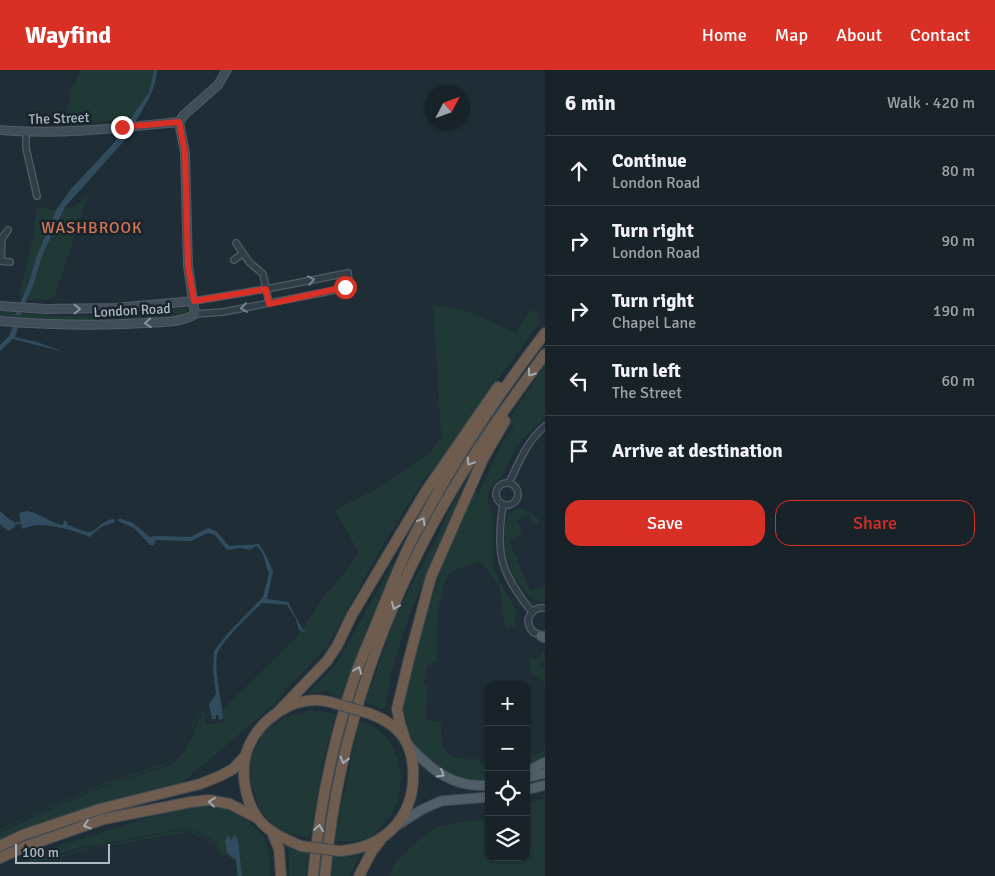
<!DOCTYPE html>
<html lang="en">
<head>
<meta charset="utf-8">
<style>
  body { margin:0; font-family:Signika,sans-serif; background:#242f35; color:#f1f3f6 }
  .controls { position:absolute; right:15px; bottom:15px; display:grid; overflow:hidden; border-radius:10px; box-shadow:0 1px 4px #0004 }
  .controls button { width:45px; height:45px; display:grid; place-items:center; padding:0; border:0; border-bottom:1px solid #363f46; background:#172229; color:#f1f3f6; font:25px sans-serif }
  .compass { position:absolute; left:425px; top:15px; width:45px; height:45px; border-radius:50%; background:#172229; box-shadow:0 1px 4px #0004; rotate:49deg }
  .scale { position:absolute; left:15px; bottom:12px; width:95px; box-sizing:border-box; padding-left:5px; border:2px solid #acb9c4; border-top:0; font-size:14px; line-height:18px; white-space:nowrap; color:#acb9c4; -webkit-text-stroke:4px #18232b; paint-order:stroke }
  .stop { position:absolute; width:15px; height:15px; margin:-11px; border:4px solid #d93025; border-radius:50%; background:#fff }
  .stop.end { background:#d93025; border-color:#fff; box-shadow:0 1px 5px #0008 }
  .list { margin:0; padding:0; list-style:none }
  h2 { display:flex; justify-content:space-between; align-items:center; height:65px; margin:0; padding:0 20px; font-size:21px }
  h2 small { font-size:16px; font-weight:400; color:#9ea4a8 }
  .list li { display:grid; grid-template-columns:32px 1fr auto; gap:15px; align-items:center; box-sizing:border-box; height:70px; padding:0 20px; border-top:1px solid #363f46 }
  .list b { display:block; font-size:19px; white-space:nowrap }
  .list p { margin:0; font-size:16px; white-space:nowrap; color:#9ea4a8 }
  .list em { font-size:16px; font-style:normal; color:#9ea4a8 }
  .actions { display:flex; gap:10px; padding:15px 20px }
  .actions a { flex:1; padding:11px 0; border:1px solid #d93025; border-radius:15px; text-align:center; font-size:18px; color:#d93025 }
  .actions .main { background:#d93025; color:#fff }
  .icon { flex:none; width:28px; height:28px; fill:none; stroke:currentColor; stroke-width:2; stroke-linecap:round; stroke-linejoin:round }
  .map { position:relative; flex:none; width:545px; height:806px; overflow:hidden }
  header { display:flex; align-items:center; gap:30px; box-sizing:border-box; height:70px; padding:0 25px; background:#d93025; color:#fff }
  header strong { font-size:24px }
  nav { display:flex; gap:28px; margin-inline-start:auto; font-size:18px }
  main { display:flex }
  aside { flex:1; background:#172229 }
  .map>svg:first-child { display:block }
</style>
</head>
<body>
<header>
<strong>Wayfind</strong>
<nav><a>Home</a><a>Map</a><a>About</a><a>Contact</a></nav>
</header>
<main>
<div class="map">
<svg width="545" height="806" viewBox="0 0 545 806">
  <rect width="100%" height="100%" fill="#1f2d37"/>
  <path fill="#203836" d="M 81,0 L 154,0 L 149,22 L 132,47 L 63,57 L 72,16 L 76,15 L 75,11 Z
    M 88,125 L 54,229 L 26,230 L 34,213 L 42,186 L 65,137 L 71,139 Z
    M 36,137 L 56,140 L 36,188 L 29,212 L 19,231 L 20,222 L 34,162 Z
    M 433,234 L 472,243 L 516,263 L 530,240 L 538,243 L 536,247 L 541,251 L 472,345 L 434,400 L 425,408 L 380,480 L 327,577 L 282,624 L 279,630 L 182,713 L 178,716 L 169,717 L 69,743 L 70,746 L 0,770 L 0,763 L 35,746 L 110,714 L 171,695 L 185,681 L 192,668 L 197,652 L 203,645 L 201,643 C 186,661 192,677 168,694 L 99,717 L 34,744 L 0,761 L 0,759 L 34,743 L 107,712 L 169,692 C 175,688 180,684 184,678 C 191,665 190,647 204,640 L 206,655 L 224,652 L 222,640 L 296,568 L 301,561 L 305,563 L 303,559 L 326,523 L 331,520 L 359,483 L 335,440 L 379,418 L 429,383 L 441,368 Z
    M 186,238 L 188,239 L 183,244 L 175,247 L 61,251 L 0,247 L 0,242 L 63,246 L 123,245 Z
    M 545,294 L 545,347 L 517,375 L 503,405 L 491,418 L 488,424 L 488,432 L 493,448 L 493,499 L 517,542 L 515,551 L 516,556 L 507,558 L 505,556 L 499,516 L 482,493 L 479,492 L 450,502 C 435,529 437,562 437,592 L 433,592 L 432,595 L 428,594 L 423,614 L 428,615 L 426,650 L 441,652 C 441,685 446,691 479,689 L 480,694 L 489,693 L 489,709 L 479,712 L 450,708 L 418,684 L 401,655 L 403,632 L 413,590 L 441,499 L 474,418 L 477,419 L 476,423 L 478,424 L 504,370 L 514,357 L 507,352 Z
    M 466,411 L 461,428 C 431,496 395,564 385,639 L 365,633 L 396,544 L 433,475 L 452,434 Z
    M 516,438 L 524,439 L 538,448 L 538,453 L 534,454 L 529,445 L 517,450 L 522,464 L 509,470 L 530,521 L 545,515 L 545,532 C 511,530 489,454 516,438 Z
    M 396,488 L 361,573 L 343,630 L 327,621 L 306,624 L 335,596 Z
    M 544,581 L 545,593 L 538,594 L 545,601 L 545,612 L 530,604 L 530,589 L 538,588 Z
    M 312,640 L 336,644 L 324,688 L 310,768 L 285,762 L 275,757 L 261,742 L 248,705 L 249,691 L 264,663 L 285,647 Z
    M 359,651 C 363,652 369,654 373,656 C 406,678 410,728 383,755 C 380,758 376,763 372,766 C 360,772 346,772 334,771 Z
    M 545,680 L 545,685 L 526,700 L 526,686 L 538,684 Z
    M 545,728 L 545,806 L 390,806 L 393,796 L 399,788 L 422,767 L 437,757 L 444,755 L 489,749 L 489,787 L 526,787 L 526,734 Z
    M 185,736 L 224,738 L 249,752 L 264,767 L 270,786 L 270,806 L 242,806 L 238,769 L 231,770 L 228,765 L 237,790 L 238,806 L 236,806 L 235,791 L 227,785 L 220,785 L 219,778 L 201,766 L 187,762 L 84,780 L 23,799 L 74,781 L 181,760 L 195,761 L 217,775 L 217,773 L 198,761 L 183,759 L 74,779 L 26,796 L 29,790 L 42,781 Z
    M 286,777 L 297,781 L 309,783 L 306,806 L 289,806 L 289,783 Z
    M 360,785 L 350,806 L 330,806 L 332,786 L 351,787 Z"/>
  <path fill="#314c5f" d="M 154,0 L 157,0 C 156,21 144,37 134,54 L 126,55 L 149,22 Z
    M 133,55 L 124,71 L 65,137 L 42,186 L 34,213 L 20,245 L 15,245 L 29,212 L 36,188 L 56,140 L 71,119 L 113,74 L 125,56 Z
    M 16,249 L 21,249 L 15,267 L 37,272 L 64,282 L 13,269 L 0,281 L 0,275 L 9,266 Z
    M 0,441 L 10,450 L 14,451 L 15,457 L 8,461 L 0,454 Z
    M 27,441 C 40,443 50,453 63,455 L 64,450 L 67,452 L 67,455 C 72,456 86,463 90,462 C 96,462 101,450 114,449 L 115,452 L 101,457 L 90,467 C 77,461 37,449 24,459 L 22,458 L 19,443 Z
    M 119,448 L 133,453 L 150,467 L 157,466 L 190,467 L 208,458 C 220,461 221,468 229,476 L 259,474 L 267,487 L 273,502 L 267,529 L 288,532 L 303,560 L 306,562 L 305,563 L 299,560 L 296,549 L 287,535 L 262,533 L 260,535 C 250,544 219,574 217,585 C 214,601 222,631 223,648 L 221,650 L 219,649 L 218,645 L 216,645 L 216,649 L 212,649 L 209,634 L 216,624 L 213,601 L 214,581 L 228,563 L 263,527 L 269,503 C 264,494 266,483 256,476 L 250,480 L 240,478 L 227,480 L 215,465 L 208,463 L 191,471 L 156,470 L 154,475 L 150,475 L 134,458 L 118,451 Z
    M 228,765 L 231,770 L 234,765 L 238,769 L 242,806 L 238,806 L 236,790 L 227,783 L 225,771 Z"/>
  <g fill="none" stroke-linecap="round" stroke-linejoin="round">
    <path stroke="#314c5f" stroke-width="2" d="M 13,454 L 23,452"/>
    <defs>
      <path id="street" d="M 26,62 L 26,78 L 37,126
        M 236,173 L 249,192 L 263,204 L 269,233
        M 234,190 L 243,183
        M 0,191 L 10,192
        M 1,191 L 2,168 L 8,160
        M 194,231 L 266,219 L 348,203 L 349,213 L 341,219 L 223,242 L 195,244
        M496 424a11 11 0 1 1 22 0a11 11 0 1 1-22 0Z
        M 509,413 C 519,392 527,371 545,356
        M 503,435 C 495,485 501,503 532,542
        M 543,565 C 533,565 529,559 528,550 C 531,541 536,537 545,538"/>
      <path id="secondary" d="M 179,52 L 184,45 L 218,15 L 227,0
        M 0,60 C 59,65 120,58 179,52
        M 0,236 L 46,239 L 115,238 L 194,231
        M 0,251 C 49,255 98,256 146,253 C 162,252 181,253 195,244 L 188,196 L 185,83 L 179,52"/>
      <path id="primary" d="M 541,566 L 545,568
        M 408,675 C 430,699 454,719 489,715
        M 526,702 L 545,692
        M 526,708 L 545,703
        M 526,720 L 545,715
        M 396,756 L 421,740 L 441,731 L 489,727"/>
      <path id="highway" d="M 278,642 L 327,591 L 337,576 L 352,545 L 426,421 L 498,317
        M 405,669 L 400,654 L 397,639 L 410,585 L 431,507 L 483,389 L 505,351
        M 272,762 L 279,779 L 281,806
        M 0,776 L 23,765 L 100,739 L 200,714 L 220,706 L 233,699 L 246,685
        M 301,776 C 285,769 267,762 257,747 C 245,730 241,704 246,684 C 256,650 295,623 330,632
        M 339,781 C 386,778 416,746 413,698 C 412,684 408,670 397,660 C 390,652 380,648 371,644
        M 0,788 L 24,777 L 104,749 L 191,732 L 209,730 L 230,734 L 257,748
        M 313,806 C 319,739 333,670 355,606 C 363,584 373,562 382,539 C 394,510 405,480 421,453 C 456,387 500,322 545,263
        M 325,806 C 337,666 386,528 459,409 C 485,366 515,325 545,284
        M 359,806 L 372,781 L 380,771"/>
    </defs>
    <use href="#street" stroke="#505c65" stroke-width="8"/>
    <use href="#secondary" stroke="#505c65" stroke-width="10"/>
    <use href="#primary" stroke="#3f4a54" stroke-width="11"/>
    <use href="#highway" stroke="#3d4952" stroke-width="12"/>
    <use href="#street" stroke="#323e47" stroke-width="5.5"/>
    <use href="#secondary" stroke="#404e5a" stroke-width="8"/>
    <use href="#primary" stroke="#505e68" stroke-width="9"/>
    <use href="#highway" stroke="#6e5c4f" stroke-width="10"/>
    <defs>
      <path id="highway-bridge" d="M 330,632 L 371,644
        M 301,776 L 339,781"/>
    </defs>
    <use href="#highway-bridge" stroke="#3d4952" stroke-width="12" stroke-linecap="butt"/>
    <use href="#highway-bridge" stroke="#6e5c4f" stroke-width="10"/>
  </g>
  <defs><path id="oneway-chevron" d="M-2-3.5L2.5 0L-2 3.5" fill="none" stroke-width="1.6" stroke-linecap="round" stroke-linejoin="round" transform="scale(1.25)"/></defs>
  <g stroke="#75828c">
    <use href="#oneway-chevron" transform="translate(311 210) rotate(-11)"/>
    <use href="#oneway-chevron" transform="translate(244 238) rotate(170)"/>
  </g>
  <g stroke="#86949f">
    <use href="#oneway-chevron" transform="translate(77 239) rotate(-1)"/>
    <use href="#oneway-chevron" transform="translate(148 253) rotate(176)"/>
  </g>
  <g stroke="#a3abb2">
    <use href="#oneway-chevron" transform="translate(531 303) rotate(126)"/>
    <use href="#oneway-chevron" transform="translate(470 392) rotate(124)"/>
    <use href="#oneway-chevron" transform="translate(422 451) rotate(-61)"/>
    <use href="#oneway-chevron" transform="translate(395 536) rotate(112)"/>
    <use href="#oneway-chevron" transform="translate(358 600) rotate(-69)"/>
    <use href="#oneway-chevron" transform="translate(344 690) rotate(104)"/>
    <use href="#oneway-chevron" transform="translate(212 732) rotate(-174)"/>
    <use href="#oneway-chevron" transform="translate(87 755) rotate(161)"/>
    <use href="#oneway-chevron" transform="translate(319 758) rotate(-81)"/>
  </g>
  <use stroke="#9aa7b2" href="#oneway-chevron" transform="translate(441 704) rotate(31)"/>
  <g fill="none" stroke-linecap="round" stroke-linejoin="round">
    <path stroke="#d93025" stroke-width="6" d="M 122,57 L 179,52 L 185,83 L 188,196 L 194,231 L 266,219 L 269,234 L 345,217"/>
  </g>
  <g text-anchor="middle" stroke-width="5" stroke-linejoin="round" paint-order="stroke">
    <g font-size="14" fill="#acb9c4" stroke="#18232b">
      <text transform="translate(59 48) rotate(-2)" y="5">The Street</text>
      <text transform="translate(132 240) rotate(-3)" y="5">London Road</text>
    </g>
    <g font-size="16" letter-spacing="1" fill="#d67755" stroke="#18232b">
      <text x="92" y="163">WASHBROOK</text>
    </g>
  </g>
</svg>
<div class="controls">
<button>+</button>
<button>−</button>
<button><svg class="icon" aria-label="locate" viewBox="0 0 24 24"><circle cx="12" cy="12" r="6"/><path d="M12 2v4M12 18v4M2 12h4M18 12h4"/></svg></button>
<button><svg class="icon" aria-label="layers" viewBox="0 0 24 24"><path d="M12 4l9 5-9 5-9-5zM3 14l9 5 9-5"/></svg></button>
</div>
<svg class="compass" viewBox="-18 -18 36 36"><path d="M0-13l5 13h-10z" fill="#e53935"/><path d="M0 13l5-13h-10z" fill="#9ea4a8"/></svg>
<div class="scale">100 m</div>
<div class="stop" style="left:345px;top:217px"></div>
<div class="stop end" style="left:122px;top:57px"></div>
</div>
<aside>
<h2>6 min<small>Walk · 420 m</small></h2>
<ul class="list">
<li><svg class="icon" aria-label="ahead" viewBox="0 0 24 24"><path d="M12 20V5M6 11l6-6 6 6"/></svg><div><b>Continue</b><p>London Road</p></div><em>80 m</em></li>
<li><svg class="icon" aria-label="right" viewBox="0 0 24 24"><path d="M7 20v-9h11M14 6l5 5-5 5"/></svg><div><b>Turn right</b><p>London Road</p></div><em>90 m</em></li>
<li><svg class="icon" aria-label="right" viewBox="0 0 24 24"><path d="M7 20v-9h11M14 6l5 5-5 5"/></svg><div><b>Turn right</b><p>Chapel Lane</p></div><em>190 m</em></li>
<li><svg class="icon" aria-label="left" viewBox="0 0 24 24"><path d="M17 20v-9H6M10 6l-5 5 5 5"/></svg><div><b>Turn left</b><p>The Street</p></div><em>60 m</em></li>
<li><svg class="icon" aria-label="arrive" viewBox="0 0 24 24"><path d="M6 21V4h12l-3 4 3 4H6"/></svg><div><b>Arrive at destination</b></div></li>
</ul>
<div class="actions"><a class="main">Save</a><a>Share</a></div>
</aside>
</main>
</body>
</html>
